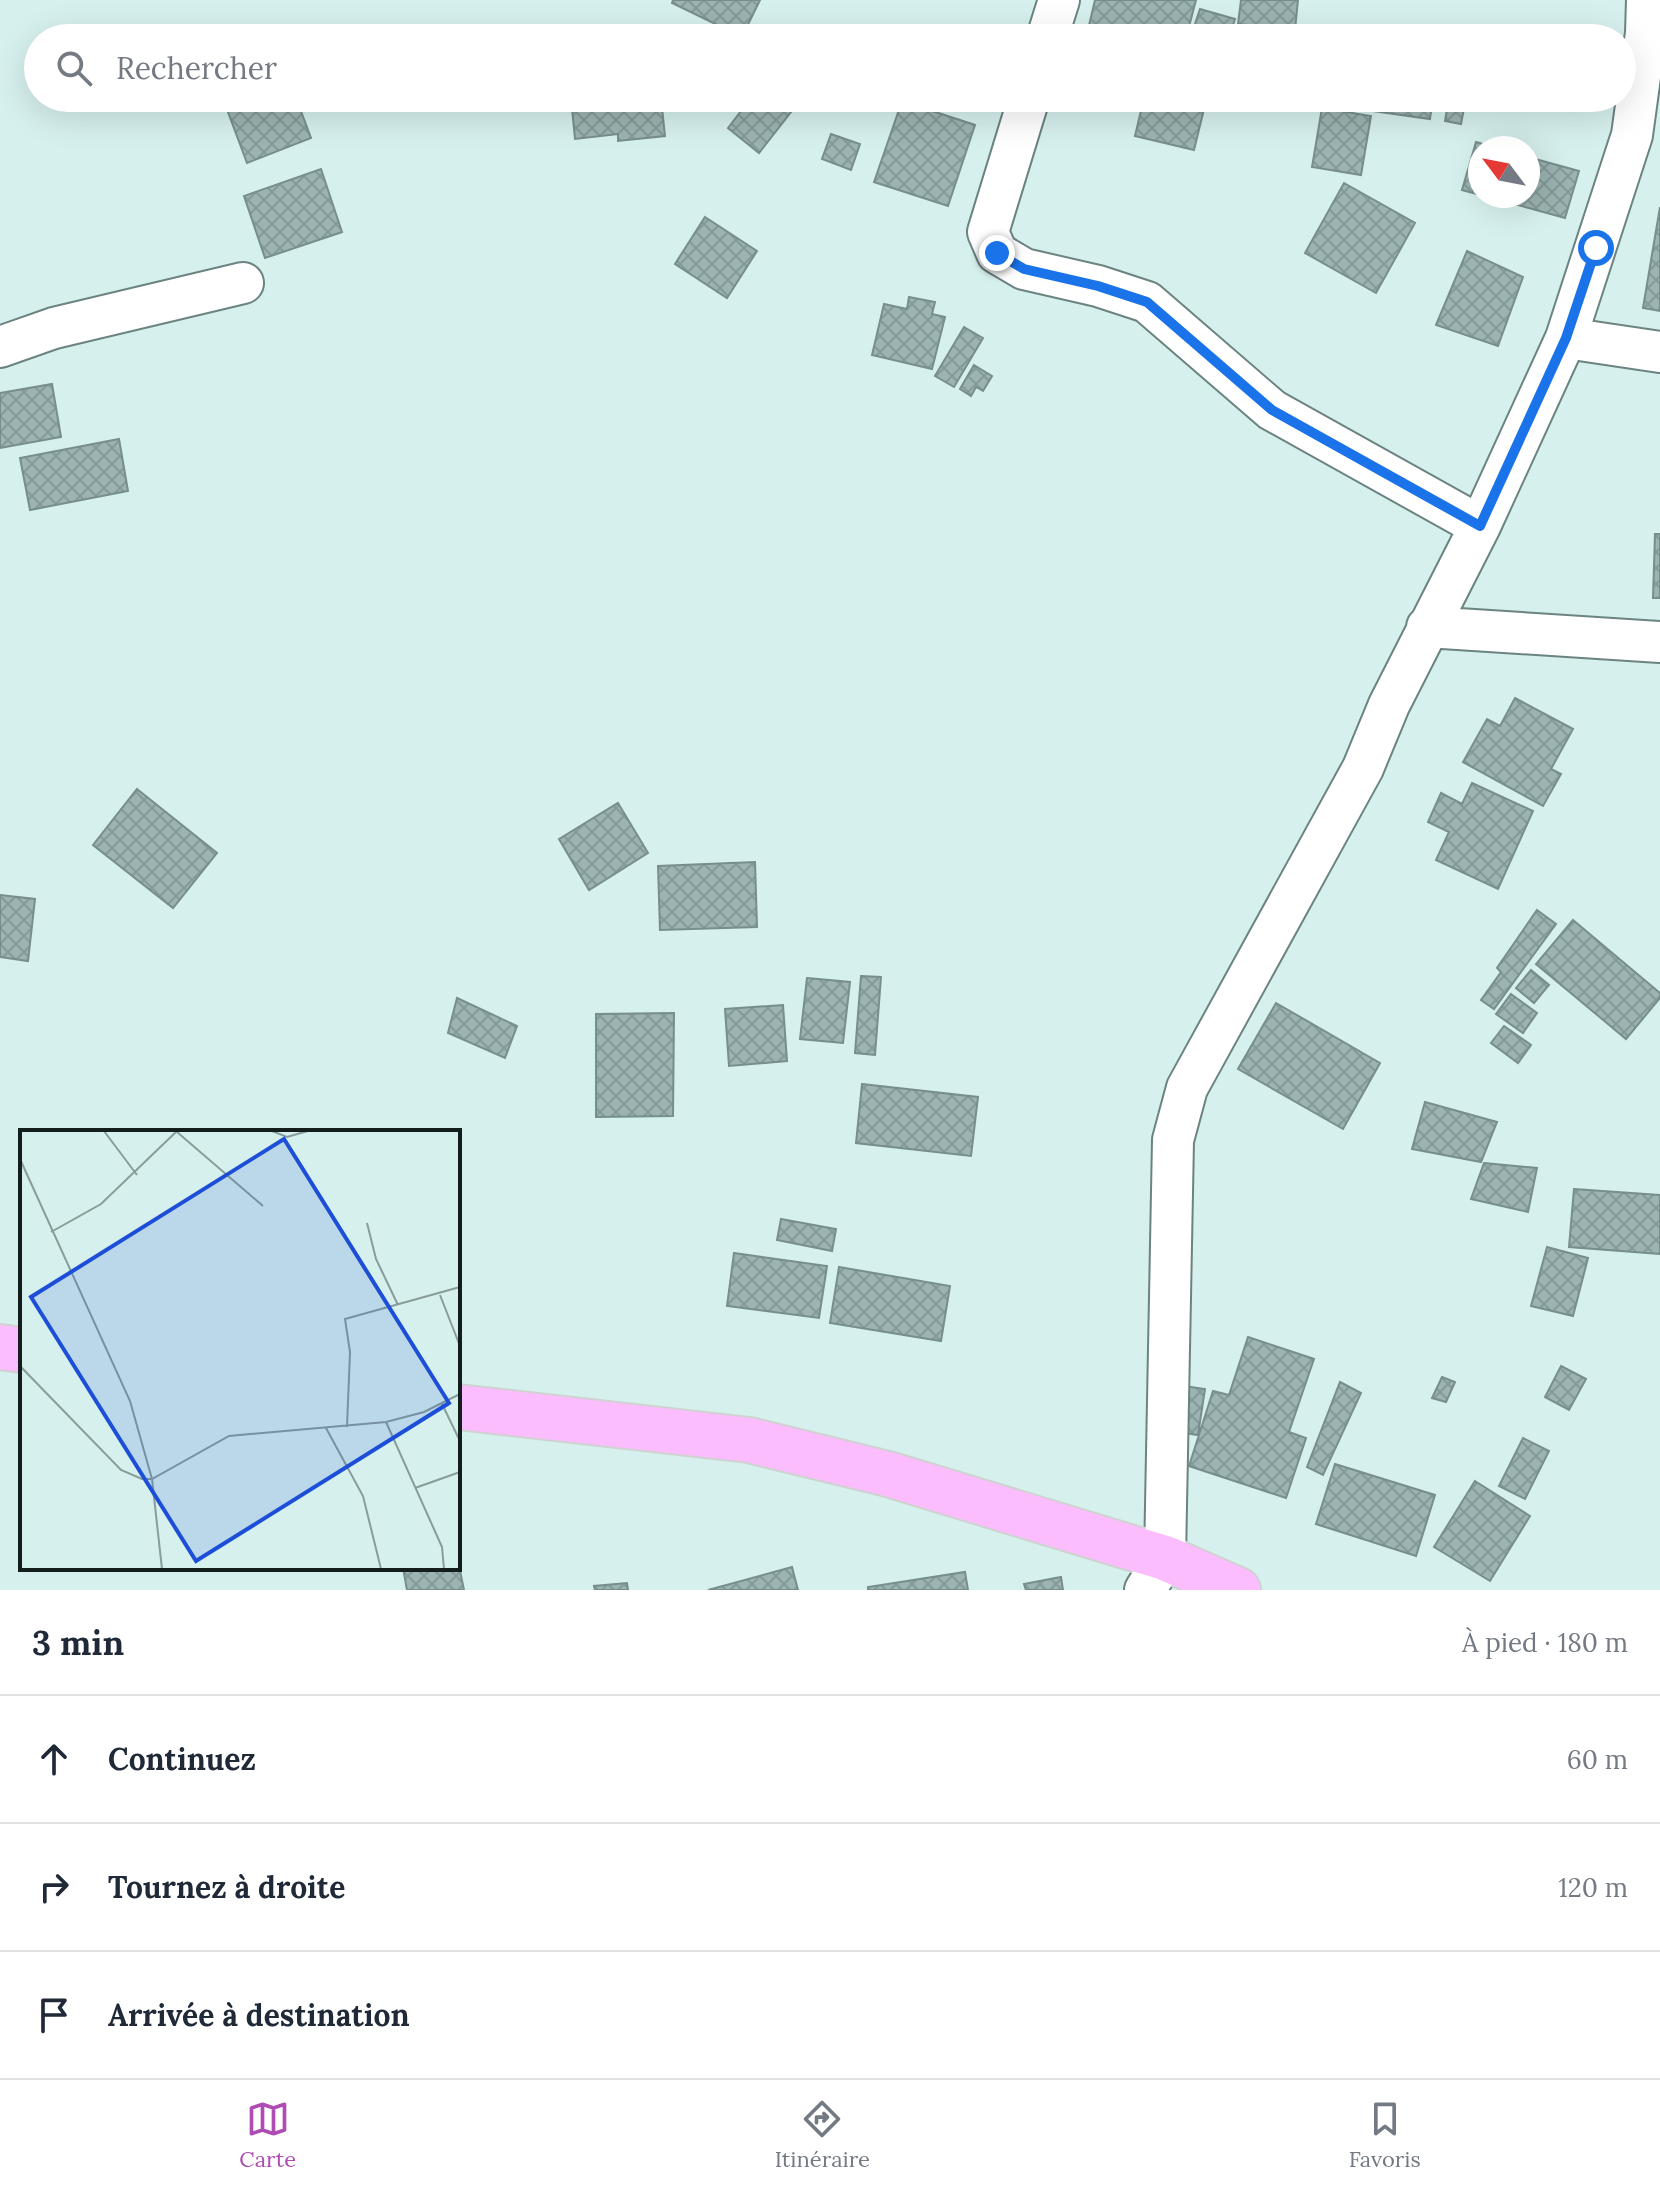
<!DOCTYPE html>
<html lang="fr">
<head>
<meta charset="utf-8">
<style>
  body { margin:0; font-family:Lora,serif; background:#f6f6f7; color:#1f2937 }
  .compass { position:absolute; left:1468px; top:136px; width:72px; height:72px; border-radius:50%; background:#fff; box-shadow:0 8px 32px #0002; rotate:302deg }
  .stop { position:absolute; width:24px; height:24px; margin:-18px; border:6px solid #1a73e8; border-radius:50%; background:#fff }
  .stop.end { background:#1a73e8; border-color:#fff; box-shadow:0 2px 8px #0008 }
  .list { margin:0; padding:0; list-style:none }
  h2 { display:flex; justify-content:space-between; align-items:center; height:104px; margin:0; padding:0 32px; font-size:34px }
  h2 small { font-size:26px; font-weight:400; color:#747a83 }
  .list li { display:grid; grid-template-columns:52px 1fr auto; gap:24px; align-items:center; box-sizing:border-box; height:128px; padding:0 32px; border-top:2px solid #e0e1e3 }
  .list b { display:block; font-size:30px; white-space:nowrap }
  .list em { font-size:26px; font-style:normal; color:#747a83 }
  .icon { flex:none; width:44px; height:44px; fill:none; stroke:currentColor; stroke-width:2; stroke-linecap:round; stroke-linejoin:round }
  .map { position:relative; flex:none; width:1660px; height:1590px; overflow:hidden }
  .search { position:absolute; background:#fff; box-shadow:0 8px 32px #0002; left:24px; right:24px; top:24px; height:88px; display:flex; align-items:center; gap:20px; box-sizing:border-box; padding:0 28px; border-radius:44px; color:#747a83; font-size:30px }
  .sheet { height:488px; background:#fff }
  nav { display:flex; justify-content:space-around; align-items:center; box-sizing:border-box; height:112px; border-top:2px solid #e0e1e3; background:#fff; font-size:22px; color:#747a83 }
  nav a { display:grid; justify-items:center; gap:4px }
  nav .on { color:#ae4cb3 }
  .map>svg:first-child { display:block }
</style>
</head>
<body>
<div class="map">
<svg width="1660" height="1590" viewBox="0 0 1660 1590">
  <defs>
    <pattern id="building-cross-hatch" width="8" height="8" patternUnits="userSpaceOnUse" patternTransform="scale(2)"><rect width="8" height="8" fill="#9bb4b1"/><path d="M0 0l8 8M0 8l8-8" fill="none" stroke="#859a98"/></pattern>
  </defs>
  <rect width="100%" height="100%" fill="#d6f0ed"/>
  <path fill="url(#building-cross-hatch)" stroke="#768e8c" stroke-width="2" d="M 673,0 L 760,0 L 742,37 L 672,3 Z
    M 1095,0 L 1196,0 L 1186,38 L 1086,38 Z
    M 1241,0 L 1298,0 L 1295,30 L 1238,24 Z
    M 1200,9 L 1235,19 L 1229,37 L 1194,27 Z
    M 241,98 L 296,98 L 311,138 L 247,163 L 225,104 Z
    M 571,98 L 661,98 L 665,136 L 618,141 L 618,134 L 575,139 Z
    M 751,98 L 802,98 L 759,153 L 728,128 Z
    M 1144,98 L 1175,98 L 1205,105 L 1194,150 L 1135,136 Z
    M 1367,98 L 1433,98 L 1430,119 L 1365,110 Z
    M 1449,98 L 1466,98 L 1461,124 L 1445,121 Z
    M 902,101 L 975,125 L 948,206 L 874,182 Z
    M 1322,108 L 1371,116 L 1361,175 L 1312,167 Z
    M 831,134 L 860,144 L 851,170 L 822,159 Z
    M 1476,142 L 1497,148 L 1480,148 L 1480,195 L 1462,190 Z
    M 1528,157 L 1579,171 L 1565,218 L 1485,196 L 1528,196 Z
    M 321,169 L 342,232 L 265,258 L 244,196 Z
    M 1344,183 L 1415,223 L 1376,293 L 1305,253 Z
    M 1660,207 L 1660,311 L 1643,308 Z
    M 705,217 L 757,251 L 727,298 L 675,264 Z
    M 1467,251 L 1523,277 L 1498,346 L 1436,325 Z
    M 909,297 L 935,302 L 932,314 L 945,317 L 932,369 L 872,355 L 884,304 L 907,309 Z
    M 964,327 L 983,338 L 954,387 L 935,376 Z
    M 974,365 L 992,376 L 983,391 L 976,387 L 971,396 L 960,389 Z
    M 52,384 L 61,437 L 0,448 L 0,393 Z
    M 119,439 L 128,491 L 30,510 L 20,458 Z
    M 1655,534 L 1660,534 L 1660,598 L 1653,598 Z
    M 1515,698 L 1573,729 L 1551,769 L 1561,774 L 1543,806 L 1463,762 L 1487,719 L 1500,726 Z
    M 1472,783 L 1533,811 L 1498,889 L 1436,860 L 1449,832 L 1428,822 L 1441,793 L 1462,804 Z
    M 137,789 L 217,853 L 173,908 L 93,845 Z
    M 618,803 L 648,853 L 589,890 L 559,839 Z
    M 755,862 L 757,927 L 660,930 L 658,866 Z
    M 0,895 L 35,899 L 28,961 L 0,957 Z
    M 1537,910 L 1556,924 L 1494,1009 L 1481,1000 L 1501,972 L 1497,968 Z
    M 1573,920 L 1660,993 L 1660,998 L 1626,1039 L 1536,964 Z
    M 1531,970 L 1549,985 L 1534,1003 L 1516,988 Z
    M 861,976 L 881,977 L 875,1055 L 855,1053 Z
    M 807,978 L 850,982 L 843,1043 L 800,1039 Z
    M 1511,994 L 1537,1013 L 1523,1033 L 1496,1014 Z
    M 457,998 L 517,1026 L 505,1058 L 448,1033 Z
    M 1276,1003 L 1380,1063 L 1343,1129 L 1238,1069 Z
    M 783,1005 L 787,1061 L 729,1066 L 725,1009 Z
    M 674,1013 L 673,1116 L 596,1117 L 596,1014 Z
    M 1504,1026 L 1531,1045 L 1518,1063 L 1491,1043 Z
    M 862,1084 L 978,1097 L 971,1156 L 856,1143 Z
    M 1425,1102 L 1497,1122 L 1481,1162 L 1412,1149 Z
    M 1484,1163 L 1537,1168 L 1528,1212 L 1471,1199 Z
    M 1574,1189 L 1660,1195 L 1660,1254 L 1569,1247 Z
    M 781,1219 L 836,1229 L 832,1251 L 777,1240 Z
    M 1547,1247 L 1588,1258 L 1573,1316 L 1531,1306 Z
    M 734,1253 L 827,1266 L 819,1318 L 727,1306 Z
    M 839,1267 L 950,1286 L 941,1341 L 830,1323 Z
    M 1248,1337 L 1314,1359 L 1289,1432 L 1306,1438 L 1286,1498 L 1189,1466 L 1213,1391 L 1229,1395 Z
    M 1561,1366 L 1586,1379 L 1569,1410 L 1545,1397 Z
    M 1442,1377 L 1455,1382 L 1446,1402 L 1432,1398 Z
    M 1340,1382 L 1361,1393 L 1323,1475 L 1307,1467 Z
    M 1184,1386 L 1205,1389 L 1198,1435 L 1177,1432 Z
    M 1523,1438 L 1549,1451 L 1525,1499 L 1499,1486 Z
    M 1335,1464 L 1435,1495 L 1416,1556 L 1316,1524 Z
    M 1475,1481 L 1530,1516 L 1490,1581 L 1434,1547 Z
    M 458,1561 L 464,1590 L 407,1590 L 403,1568 L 458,1568 Z
    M 792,1567 L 798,1590 L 708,1590 Z
    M 965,1572 L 968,1590 L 868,1590 L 868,1587 Z
    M 1061,1577 L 1063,1590 L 1026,1590 L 1024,1584 Z
    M 627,1583 L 628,1590 L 595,1590 L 594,1586 Z"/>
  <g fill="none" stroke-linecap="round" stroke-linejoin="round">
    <defs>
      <path id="minor" d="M 1047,38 L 1059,0
        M 1029,98 L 988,232 L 997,253 L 1024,269 L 1098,286 L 1147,302 L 1272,410 L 1480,526
        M 1566,338 L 1660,352
        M 0,347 L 54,328 L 243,283
        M 1427,627 L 1660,642
        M 1145,1590 L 1165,1558 L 1173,1140 L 1187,1088 L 1363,768 L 1389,705 L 1480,526 L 1566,338 L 1632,135 L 1646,33 L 1647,0"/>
      <path id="highway" d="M 0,1347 L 22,1350
        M 458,1407 L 749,1440 L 888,1474 L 1165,1558 L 1238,1590"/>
    </defs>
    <use href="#minor" stroke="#6b8381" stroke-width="44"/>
    <use href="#highway" stroke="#d0d2d2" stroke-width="48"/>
    <use href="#minor" stroke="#fff" stroke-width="40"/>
    <use href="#highway" stroke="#fbbdfd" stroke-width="44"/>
  </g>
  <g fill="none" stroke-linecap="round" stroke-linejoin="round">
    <path stroke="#1a73e8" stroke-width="10" d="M 997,253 L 1024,269 L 1098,286 L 1147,302 L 1272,410 L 1480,526 L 1566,338 L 1596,248"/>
  </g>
  <g transform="translate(20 1130)">
    <rect width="440" height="440" fill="#d6f0ed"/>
    <path fill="none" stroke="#889c99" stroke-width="2" d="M 84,1 L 117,45M 252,1 L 267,7 L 288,1M 157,2 L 243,76M 0,29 L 110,271 L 132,349 L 142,439M 347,93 L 356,129 L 378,175M 31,102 L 81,74 L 157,1M 420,165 L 440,216M 0,236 L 101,340 L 122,349 L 132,349 L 209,306 L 366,292 L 404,282 L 440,264M 422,274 L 440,311M 366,292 L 422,417 L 424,439M 327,297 L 330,222 L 325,189 L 440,157M 306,298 L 343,366 L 361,439M 395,358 L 440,342"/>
    <path fill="#1d4ed8" fill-opacity="0.15" stroke="#1d4ed8" stroke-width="4" d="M 264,9 L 429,273 L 176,431 L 11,167 Z"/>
    <rect width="440" height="440" fill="none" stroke="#131d1c" stroke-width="4"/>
  </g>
</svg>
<svg class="compass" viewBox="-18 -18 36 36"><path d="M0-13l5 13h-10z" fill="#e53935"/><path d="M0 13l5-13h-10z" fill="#747a83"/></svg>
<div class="stop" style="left:1596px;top:248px"></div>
<div class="stop end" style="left:997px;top:253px"></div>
<div class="search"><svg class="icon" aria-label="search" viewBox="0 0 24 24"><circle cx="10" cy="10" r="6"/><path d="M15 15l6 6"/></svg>Rechercher</div>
</div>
<section class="sheet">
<h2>3 min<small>À pied · 180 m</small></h2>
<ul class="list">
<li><svg class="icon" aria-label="ahead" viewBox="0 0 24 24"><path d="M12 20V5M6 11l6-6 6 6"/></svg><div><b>Continuez</b></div><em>60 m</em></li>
<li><svg class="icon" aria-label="right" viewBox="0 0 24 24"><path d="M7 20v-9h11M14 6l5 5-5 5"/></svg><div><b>Tournez à droite</b></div><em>120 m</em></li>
<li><svg class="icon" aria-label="arrive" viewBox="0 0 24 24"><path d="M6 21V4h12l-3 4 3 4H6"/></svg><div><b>Arrivée à destination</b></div></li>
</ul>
</section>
<nav>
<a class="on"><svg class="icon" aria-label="map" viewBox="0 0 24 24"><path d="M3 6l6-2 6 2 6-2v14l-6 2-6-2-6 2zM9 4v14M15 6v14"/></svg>Carte</a>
<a><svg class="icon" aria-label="directions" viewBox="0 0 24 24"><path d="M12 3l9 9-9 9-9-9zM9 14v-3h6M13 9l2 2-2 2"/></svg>Itinéraire</a>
<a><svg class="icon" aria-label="saved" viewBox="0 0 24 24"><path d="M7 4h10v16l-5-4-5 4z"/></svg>Favoris</a>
</nav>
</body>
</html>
